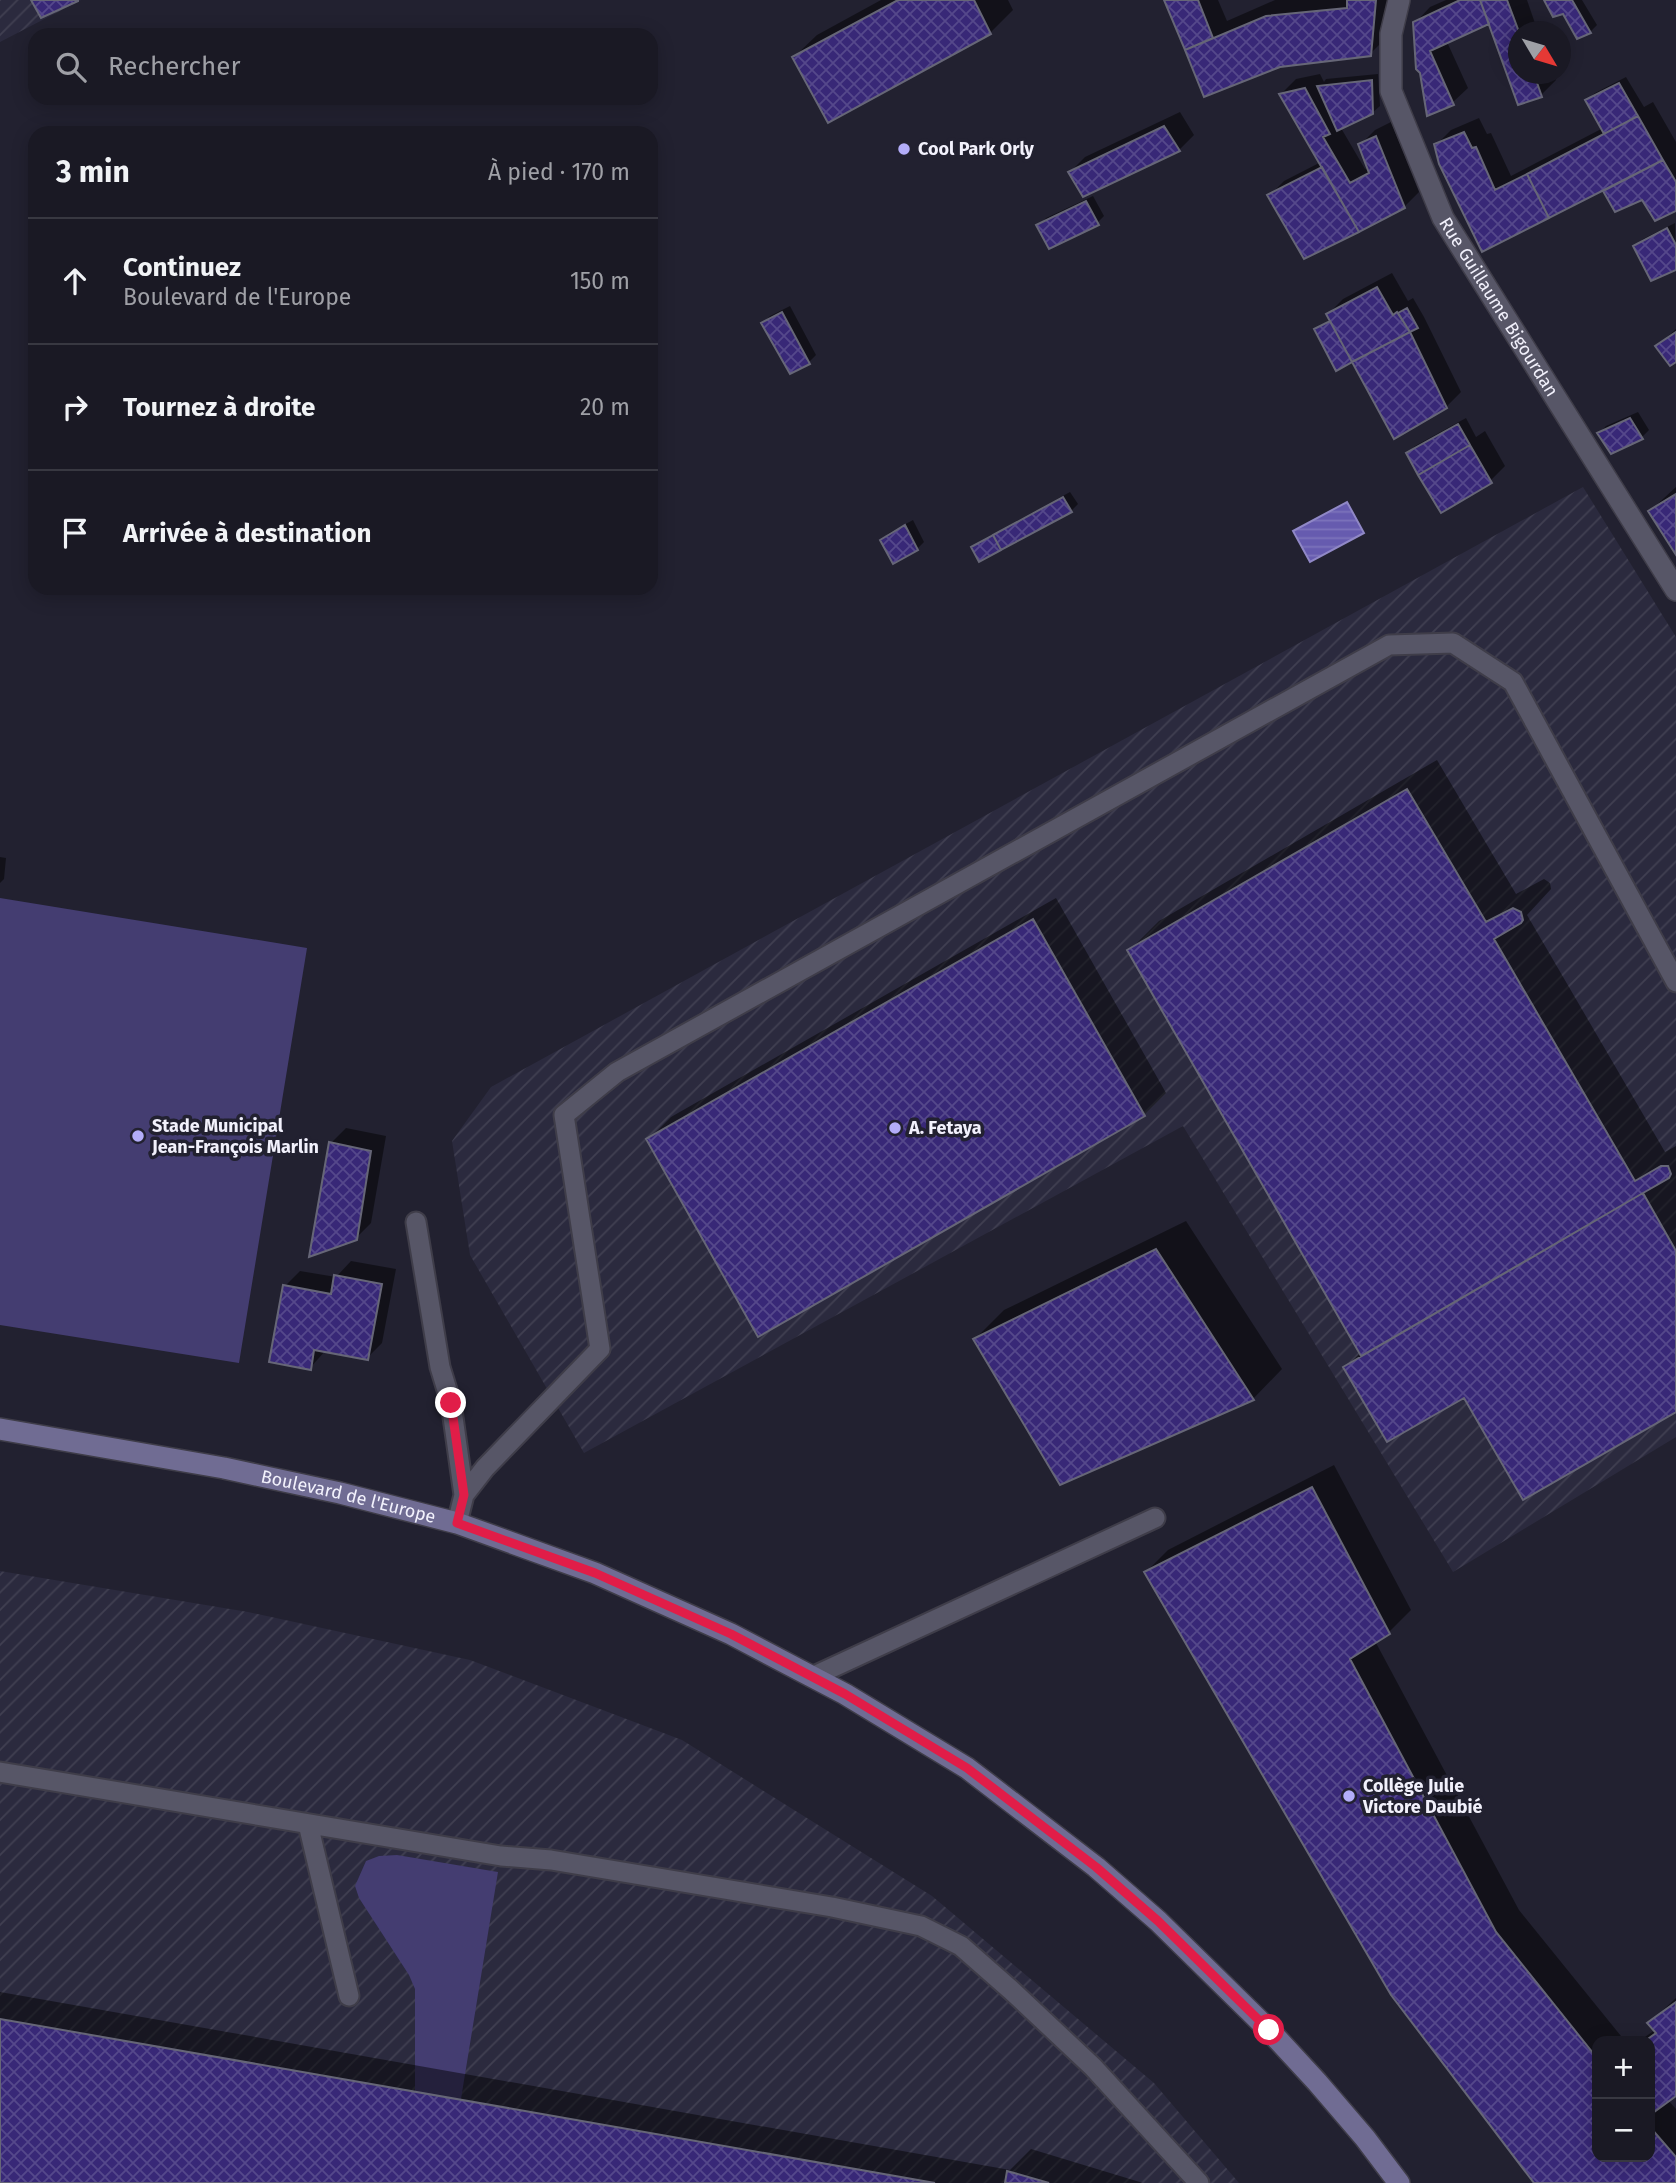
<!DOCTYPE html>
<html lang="fr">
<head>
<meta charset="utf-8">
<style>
  body { margin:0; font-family:"Fira Sans",sans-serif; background:#23222c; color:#f1f3f6 }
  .controls { position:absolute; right:21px; bottom:21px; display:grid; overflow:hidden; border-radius:14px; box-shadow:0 4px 18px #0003 }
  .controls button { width:63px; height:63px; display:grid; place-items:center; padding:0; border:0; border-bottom:2px solid #383841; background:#1a1924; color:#f1f3f6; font:35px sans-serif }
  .compass { position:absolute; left:1508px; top:21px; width:63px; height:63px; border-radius:50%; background:#1a1924; box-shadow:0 4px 18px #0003; rotate:128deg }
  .stop { position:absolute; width:21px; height:21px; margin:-16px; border:5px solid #e11d48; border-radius:50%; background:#fff }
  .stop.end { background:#e11d48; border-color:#fff; box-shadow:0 2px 7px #0008 }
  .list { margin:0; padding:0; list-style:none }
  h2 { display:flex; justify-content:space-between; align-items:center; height:91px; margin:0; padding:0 28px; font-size:30px }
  h2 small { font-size:23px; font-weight:400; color:#9fa0a6 }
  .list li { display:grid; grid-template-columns:46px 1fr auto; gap:21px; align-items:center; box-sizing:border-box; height:126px; padding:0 28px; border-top:2px solid #383841 }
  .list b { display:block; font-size:26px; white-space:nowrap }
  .list p { margin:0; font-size:23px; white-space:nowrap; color:#9fa0a6 }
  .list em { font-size:23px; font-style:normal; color:#9fa0a6 }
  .icon { flex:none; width:38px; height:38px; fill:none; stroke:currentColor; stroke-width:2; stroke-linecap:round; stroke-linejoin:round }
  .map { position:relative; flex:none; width:1676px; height:2183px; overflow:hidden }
  .search { position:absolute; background:#1a1924; box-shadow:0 4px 18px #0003; left:28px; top:28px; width:630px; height:77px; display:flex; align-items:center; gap:18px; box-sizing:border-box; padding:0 24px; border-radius:21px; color:#9fa0a6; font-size:26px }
  .panel { position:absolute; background:#1a1924; box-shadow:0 4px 18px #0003; left:28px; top:126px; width:630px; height:469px; border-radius:21px }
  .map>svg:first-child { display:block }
</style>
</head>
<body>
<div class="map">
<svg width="1676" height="2183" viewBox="0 0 1676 2183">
  <defs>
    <pattern id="industrial-furrows" width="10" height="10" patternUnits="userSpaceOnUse" patternTransform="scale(1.75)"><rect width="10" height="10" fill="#2b2a3e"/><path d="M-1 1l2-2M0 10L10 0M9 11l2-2" fill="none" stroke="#403f51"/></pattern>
    <pattern id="water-rules" width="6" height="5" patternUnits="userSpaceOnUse" patternTransform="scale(1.75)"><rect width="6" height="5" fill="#665baf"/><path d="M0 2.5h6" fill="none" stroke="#7c73bb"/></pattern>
    <pattern id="building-cross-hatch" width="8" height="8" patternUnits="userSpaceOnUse" patternTransform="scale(1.75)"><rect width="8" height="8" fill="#382877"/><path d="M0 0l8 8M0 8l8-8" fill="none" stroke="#55488b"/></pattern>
  </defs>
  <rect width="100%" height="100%" fill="#222130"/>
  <path fill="url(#industrial-furrows)" d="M 0,0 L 81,0 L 0,42 Z
    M 1583,487 L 1676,637 L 1676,1437 L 1453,1572 L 1183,1126 L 584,1453 L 470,1255 L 452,1141 L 491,1087 Z
    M 0,1571 L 248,1612 L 470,1660 L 682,1740 L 932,1896 L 1154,2083 L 1239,2183 L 0,2183 Z"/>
  <path fill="#443d71" d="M 0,898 L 307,948 L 239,1363 L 0,1325 Z
    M 397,1855 L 498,1872 L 461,2099 L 415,2092 L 415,1989 L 409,1975 L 359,1898 L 355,1886 L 366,1861 L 379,1856 Z"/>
  <path fill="url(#water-rules)" stroke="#9088c6" stroke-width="2" d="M 1347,502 L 1364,533 L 1310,562 L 1293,531 Z"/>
  <path fill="#0007" d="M 881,0 L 1008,0 L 1013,10 L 990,33 L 794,57 L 817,35 Z
    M 1166,0 L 1218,0 L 1227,21 L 1275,0 L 1396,0 L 1392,32 L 1370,54 L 1280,66 L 1205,95 Z
    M 1446,0 L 1527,0 L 1538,32 L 1518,32 L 1518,74 L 1553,74 L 1556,80 L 1541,95 L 1519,103 L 1490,22 L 1447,42 L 1468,88 L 1452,103 L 1415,23 L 1430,7 Z
    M 1546,0 L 1582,0 L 1597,25 L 1590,32 Z
    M 1320,74 L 1324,82 L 1326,79 L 1378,74 L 1380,106 L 1372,113 L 1341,128 L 1365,169 L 1369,167 L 1360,145 L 1375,130 L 1391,122 L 1419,192 L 1404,207 L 1269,196 L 1284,181 L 1321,162 L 1281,94 L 1296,79 Z
    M 1626,77 L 1644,107 L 1653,102 L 1676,142 L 1676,209 L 1643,198 L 1616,210 L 1604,189 L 1483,250 L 1436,145 L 1451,130 L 1479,118 L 1487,134 L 1491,133 L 1511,176 L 1603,128 L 1587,100 L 1595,93 Z
    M 1180,112 L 1194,135 L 1179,150 L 1070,172 L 1085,157 Z
    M 1093,196 L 1104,216 L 1097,223 L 1039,226 L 1046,218 Z
    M 1675,223 L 1676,268 L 1636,246 L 1643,239 Z
    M 1392,273 L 1408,301 L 1413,298 L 1424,317 L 1461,392 L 1446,407 L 1353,359 L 1316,330 L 1331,319 L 1328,314 L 1343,299 Z
    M 790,306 L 816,355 L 809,362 L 763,323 L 770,316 Z
    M 1676,329 L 1676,360 L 1657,346 Z
    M 1638,412 L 1649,430 L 1642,437 L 1612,452 L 1599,433 L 1606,426 Z
    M 1466,418 L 1476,437 L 1485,431 L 1505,466 L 1490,481 L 1408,453 L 1415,446 Z
    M 1676,487 L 1676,552 L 1650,511 Z
    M 1070,492 L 1078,504 L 1071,511 L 973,548 L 980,541 Z
    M 913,520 L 924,542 L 917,549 L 882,540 L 889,533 Z
    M 1437,760 L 1516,894 L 1544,879 L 1550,883 L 1551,889 L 1527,915 L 1665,1152 L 1676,1146 L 1676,1410 L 1465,1395 L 1346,1367 L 1361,1352 L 1130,950 L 1159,921 Z
    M 0,857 L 6,858 L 4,879 L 0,883 Z
    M 1056,898 L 1166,1093 L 1144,1115 L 648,1140 L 671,1117 Z
    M 346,1128 L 386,1136 L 371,1223 L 356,1238 L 331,1143 Z
    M 1186,1221 L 1282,1369 L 1253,1399 L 975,1339 L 1004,1310 Z
    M 351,1261 L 396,1269 L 382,1343 L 367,1358 L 326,1350 L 310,1368 L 285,1286 L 300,1271 L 336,1277 Z
    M 1334,1465 L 1411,1610 L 1389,1632 L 1375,1641 L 1519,1910 L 1625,2041 L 1597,2041 L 1597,2157 L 1650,2157 L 1650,2041 L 1639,2041 L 1655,2030 L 1649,2023 L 1676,1998 L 1676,2094 L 1668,2100 L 1676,2109 L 1676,2183 L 1536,2183 L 1146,1572 L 1168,1550 Z
    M 0,1992 L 1010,2170 L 1031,2149 L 1143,2183 L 0,2183 Z"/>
  <path fill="url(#building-cross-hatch)" stroke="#667" stroke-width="2" d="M 31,0 L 78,0 L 78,1 L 41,18 Z
    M 898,0 L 974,0 L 991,34 L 828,123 L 792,57 Z
    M 1164,0 L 1198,0 L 1213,38 L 1185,50 Z
    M 1347,0 L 1376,0 L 1371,56 L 1280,67 L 1204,97 L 1185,50 L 1266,16 L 1347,8 Z
    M 1460,0 L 1480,0 L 1489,24 L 1430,51 L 1454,105 L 1427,116 L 1420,73 L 1416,69 L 1413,22 Z
    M 1480,0 L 1507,0 L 1519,32 L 1518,74 L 1534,74 L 1542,97 L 1518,105 Z
    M 1544,0 L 1572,0 L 1591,33 L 1577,39 L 1563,14 L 1553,17 Z
    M 1372,80 L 1373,114 L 1337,131 L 1317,86 Z
    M 1619,83 L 1638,116 L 1604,134 L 1585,100 Z
    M 1305,88 L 1330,134 L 1323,137 L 1350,183 L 1369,173 L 1358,144 L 1376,136 L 1405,208 L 1359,232 L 1279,94 Z
    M 1638,116 L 1663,160 L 1549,218 L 1527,174 Z
    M 1164,126 L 1180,151 L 1083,197 L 1068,172 Z
    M 1464,132 L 1472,148 L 1476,147 L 1495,190 L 1527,174 L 1549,218 L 1482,252 L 1439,164 L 1434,144 Z
    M 1663,160 L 1676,182 L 1676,211 L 1655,221 L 1642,200 L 1615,212 L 1603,191 Z
    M 1322,167 L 1359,232 L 1304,259 L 1267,195 Z
    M 1086,201 L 1099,225 L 1049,249 L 1036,225 Z
    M 1667,228 L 1676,245 L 1676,270 L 1651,281 L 1633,246 Z
    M 1377,287 L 1393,315 L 1397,312 L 1410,332 L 1352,362 L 1326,314 Z
    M 1407,308 L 1418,328 L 1410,332 L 1398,313 Z
    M 782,312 L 810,364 L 790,374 L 761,323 Z
    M 1330,321 L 1352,362 L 1336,371 L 1314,329 Z
    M 1410,332 L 1447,408 L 1394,439 L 1352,362 Z
    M 1676,332 L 1676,362 L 1670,366 L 1655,346 Z
    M 1630,418 L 1643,439 L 1611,454 L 1597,433 Z
    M 1458,424 L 1470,445 L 1418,475 L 1406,453 Z
    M 1470,445 L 1492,483 L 1441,513 L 1418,475 Z
    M 1676,494 L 1676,555 L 1648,511 Z
    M 1063,497 L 1072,512 L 1001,550 L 993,535 Z
    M 905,525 L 918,550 L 893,564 L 880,540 Z
    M 993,535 L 1001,550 L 979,562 L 971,547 Z
    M 1407,789 L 1486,922 L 1513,908 L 1521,912 L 1523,920 L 1521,923 L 1494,939 L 1635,1181 L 1661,1166 L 1668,1166 L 1671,1174 L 1669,1178 L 1643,1193 L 1361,1356 L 1127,950 Z
    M 1033,919 L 1145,1116 L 758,1337 L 646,1139 Z
    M 329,1142 L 371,1151 L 357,1240 L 309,1257 Z
    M 1643,1193 L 1676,1251 L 1676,1412 L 1523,1500 L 1464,1398 L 1387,1442 L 1343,1367 Z
    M 1156,1249 L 1254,1400 L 1060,1485 L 973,1339 Z
    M 334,1275 L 382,1284 L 368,1360 L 314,1350 L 311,1370 L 269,1362 L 283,1285 L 331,1294 Z
    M 1312,1487 L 1390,1634 L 1350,1659 L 1496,1932 L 1597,2058 L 1597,2157 L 1650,2157 L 1650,2127 L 1676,2157 L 1676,2183 L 1534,2183 L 1391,1995 L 1144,1572 Z
    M 1676,2002 L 1676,2096 L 1650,2115 L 1650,2041 L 1645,2041 L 1656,2033 L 1647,2023 Z
    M 0,2019 L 525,2111 L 935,2183 L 0,2183 Z
    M 1007,2171 L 1049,2183 L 1005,2183 Z"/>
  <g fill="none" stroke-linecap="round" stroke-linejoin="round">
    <defs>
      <path id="service" d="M 416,1222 L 440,1367 L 451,1403 L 464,1495
        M 457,1523 L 464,1495 L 485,1468 L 600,1349 L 564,1115 L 617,1072 L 1389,645 L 1453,643 L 1513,682 L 1676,982
        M 812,1677 L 1155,1518
        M 0,1772 L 501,1856 L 551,1860 L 832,1907 L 921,1926 L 961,1946 L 1011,1990 L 1093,2067 L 1199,2183
        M 308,1824 L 349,1996"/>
      <g id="minor">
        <path id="s1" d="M 1399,0 L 1391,34 L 1391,91 L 1443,218 L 1676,590"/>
      </g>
      <g id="secondary">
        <path id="s2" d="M 0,1429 L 224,1468 L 340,1493 L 457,1523 L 595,1573 L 731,1634 L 845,1694 L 967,1768 L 1096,1867 L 1158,1921 L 1269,2030 L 1317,2082 L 1365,2138 L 1399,2183"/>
      </g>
    </defs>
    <use href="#service" stroke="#3f3d49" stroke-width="23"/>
    <use href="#minor" stroke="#3f3d49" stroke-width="24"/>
    <use href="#secondary" stroke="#3f3d49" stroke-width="24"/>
    <use href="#service" stroke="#575667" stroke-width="19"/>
    <use href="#minor" stroke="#575667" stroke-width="21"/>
    <use href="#secondary" stroke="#706c93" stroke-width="21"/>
  </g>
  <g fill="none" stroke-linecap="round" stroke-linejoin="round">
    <path stroke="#e11d48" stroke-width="9" d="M 451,1403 L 464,1495 L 457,1523 L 595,1573 L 731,1634 L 845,1694 L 967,1768 L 1096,1867 L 1158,1921 L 1269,2030"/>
  </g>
  <g fill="#b3adf9" stroke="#222130" stroke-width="2.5">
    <circle cx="904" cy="149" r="7"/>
    <circle cx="895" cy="1128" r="7"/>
    <circle cx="138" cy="1136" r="7"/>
    <circle cx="1349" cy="1796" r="7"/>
  </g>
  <g text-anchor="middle" stroke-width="7" stroke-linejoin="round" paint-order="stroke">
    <g font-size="18" font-weight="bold" fill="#f2f1fc" stroke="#222130" text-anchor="start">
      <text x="918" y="155">Cool Park Orly</text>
      <text x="152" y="1132">Stade Municipal<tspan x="152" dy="21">Jean-François Marlin</tspan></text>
      <text x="909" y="1134">A. Fetaya</text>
      <text x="1363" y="1792">Collège Julie<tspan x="1363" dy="21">Victore Daubié</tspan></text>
    </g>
    <g font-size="18" fill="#f2f1fc" stroke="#222130">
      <text dy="6" stroke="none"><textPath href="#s1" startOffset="334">Rue Guillaume Bigourdan</textPath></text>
      <text dy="6" stroke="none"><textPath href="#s2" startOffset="355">Boulevard de l'Europe</textPath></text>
    </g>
  </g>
</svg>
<div class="controls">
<button>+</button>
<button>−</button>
</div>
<svg class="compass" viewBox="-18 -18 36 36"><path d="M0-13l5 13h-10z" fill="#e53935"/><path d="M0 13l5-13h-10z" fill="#9fa0a6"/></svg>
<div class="stop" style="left:1269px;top:2030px"></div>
<div class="stop end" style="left:451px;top:1403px"></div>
<div class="search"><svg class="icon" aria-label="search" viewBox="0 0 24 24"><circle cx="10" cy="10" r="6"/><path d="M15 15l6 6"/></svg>Rechercher</div>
<section class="panel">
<h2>3 min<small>À pied · 170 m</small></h2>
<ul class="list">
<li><svg class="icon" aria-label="ahead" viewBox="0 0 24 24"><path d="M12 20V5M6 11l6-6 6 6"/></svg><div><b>Continuez</b><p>Boulevard de l'Europe</p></div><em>150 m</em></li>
<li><svg class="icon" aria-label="right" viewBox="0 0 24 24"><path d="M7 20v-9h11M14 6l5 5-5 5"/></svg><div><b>Tournez à droite</b></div><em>20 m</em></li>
<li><svg class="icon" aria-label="arrive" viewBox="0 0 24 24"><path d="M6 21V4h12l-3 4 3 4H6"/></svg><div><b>Arrivée à destination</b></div></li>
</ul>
</section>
</div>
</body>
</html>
